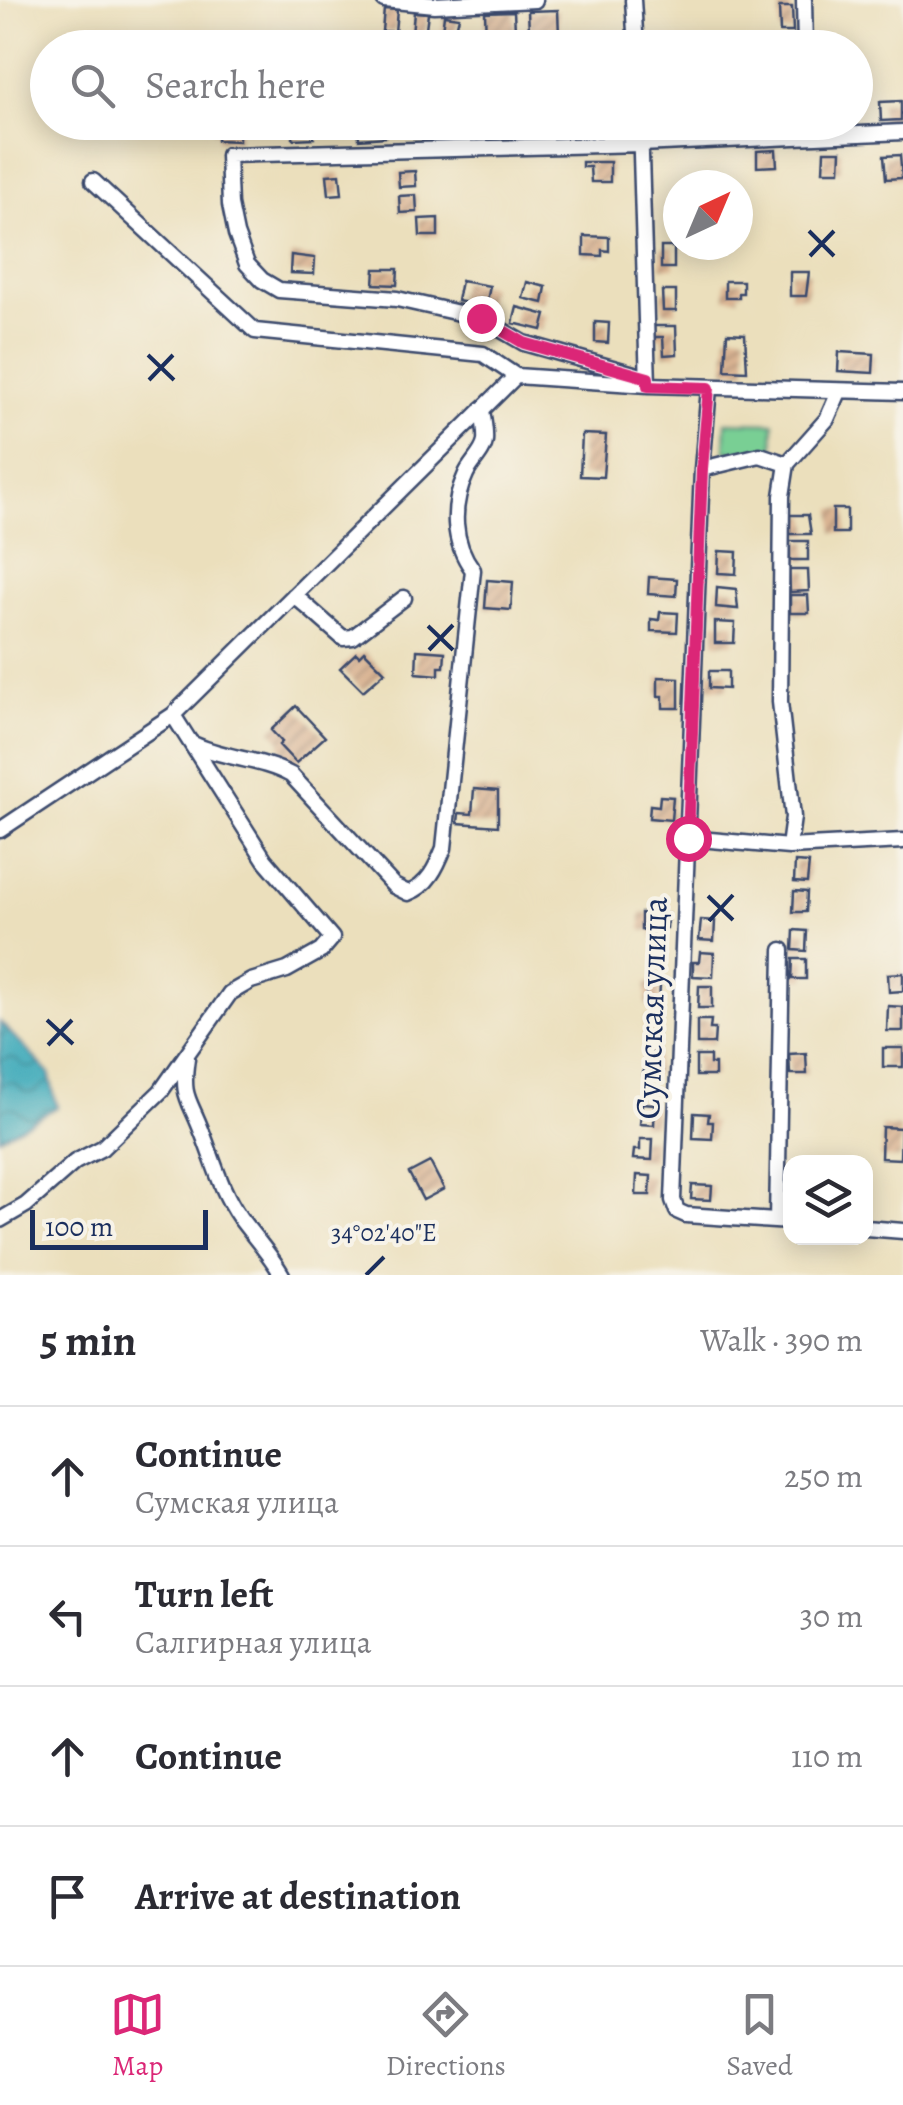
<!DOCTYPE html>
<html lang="en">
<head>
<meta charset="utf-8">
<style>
  body { margin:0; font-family:Alegreya,serif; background:#f7f7f7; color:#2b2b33 }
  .controls { position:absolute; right:30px; bottom:30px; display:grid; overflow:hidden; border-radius:20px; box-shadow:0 5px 25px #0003 }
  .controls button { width:90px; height:90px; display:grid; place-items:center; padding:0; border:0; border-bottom:2px solid #e1e1e2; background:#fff; color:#2b2b33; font:50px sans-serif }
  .compass { position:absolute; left:663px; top:170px; width:90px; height:90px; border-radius:50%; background:#fff; box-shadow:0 5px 25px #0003; rotate:44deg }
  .scale { position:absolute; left:30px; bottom:25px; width:178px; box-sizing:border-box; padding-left:10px; border:5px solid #1b2f5e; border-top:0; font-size:28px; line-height:35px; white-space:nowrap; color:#1b2f5e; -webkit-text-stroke:8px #f7f3e8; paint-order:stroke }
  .stop { position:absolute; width:30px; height:30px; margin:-22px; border:8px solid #db2777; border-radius:50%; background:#fff }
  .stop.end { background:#db2777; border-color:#fff; box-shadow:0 2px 10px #0008 }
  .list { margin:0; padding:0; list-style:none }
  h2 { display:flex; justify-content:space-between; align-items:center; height:130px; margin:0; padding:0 40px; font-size:42px }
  h2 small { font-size:32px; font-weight:400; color:#7c7c81 }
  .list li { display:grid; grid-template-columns:65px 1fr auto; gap:30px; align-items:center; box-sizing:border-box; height:140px; padding:0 40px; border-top:2px solid #e1e1e2 }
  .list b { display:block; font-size:38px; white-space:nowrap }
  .list p { margin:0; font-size:32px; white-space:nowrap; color:#7c7c81 }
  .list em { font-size:32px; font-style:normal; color:#7c7c81 }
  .icon { flex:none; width:55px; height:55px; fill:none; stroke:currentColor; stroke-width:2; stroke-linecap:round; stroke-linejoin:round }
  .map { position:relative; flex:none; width:903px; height:1275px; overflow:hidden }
  .search { position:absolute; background:#fff; box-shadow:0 5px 25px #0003; left:30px; right:30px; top:30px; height:110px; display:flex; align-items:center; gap:25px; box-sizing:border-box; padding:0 35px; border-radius:55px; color:#7c7c81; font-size:38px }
  .sheet { height:690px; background:#fff }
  nav { display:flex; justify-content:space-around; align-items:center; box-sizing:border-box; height:140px; border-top:2px solid #e1e1e2; background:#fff; font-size:28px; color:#7c7c81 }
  nav a { display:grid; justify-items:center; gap:5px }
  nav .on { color:#db2777 }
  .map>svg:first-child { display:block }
</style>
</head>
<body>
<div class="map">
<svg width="903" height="1275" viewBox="0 0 903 1275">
  <defs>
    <pattern id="water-waves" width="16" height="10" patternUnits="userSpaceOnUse" patternTransform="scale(2.5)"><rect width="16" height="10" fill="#3ba9b9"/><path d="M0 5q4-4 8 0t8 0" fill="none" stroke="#318a9a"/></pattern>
    <pattern id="building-hatch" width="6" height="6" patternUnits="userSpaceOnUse" patternTransform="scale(2.5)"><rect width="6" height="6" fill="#d9b392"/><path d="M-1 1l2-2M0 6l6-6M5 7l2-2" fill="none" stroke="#af927a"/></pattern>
  </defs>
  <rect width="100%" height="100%" fill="#f7f3e8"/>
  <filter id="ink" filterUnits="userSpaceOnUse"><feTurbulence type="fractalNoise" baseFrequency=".01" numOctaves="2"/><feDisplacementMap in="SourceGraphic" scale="20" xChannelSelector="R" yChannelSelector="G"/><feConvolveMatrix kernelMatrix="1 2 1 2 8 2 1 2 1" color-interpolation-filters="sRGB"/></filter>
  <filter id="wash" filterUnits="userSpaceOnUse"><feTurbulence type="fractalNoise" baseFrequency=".0048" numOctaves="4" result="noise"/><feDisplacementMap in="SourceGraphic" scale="40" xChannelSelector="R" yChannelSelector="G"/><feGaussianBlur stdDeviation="2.25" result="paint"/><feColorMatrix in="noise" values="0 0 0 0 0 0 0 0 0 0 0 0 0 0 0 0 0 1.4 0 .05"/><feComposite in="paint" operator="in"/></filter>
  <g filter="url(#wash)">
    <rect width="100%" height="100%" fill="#ebdfbc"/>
    <path fill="#79cf94" stroke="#4a7f79" stroke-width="2.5" d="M 726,422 L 774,423 L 773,452 L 725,451 Z"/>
    <path fill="url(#water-waves)" stroke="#2b6c8c" stroke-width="2.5" d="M 0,1022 L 49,1073 L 57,1107 L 0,1138 Z"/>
    <g id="blocks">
      <path fill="url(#building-hatch)" d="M 779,7 L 792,7 L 793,32 L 780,32 Z
        M 384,9 L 397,10 L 395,32 L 382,31 Z
        M 558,10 L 559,36 L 536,37 L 537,48 L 475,48 L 475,39 L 486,39 L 485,12 L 514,11 L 515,30 L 529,30 L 528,11 Z
        M 414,12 L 428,13 L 425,36 L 412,34 Z
        M 444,15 L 459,17 L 453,41 L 441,39 Z
        M 901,101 L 901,120 L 881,121 L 880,102 Z
        M 213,122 L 239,122 L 239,141 L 217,140 L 218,132 L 213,132 Z
        M 358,122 L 384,122 L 385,137 L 359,139 Z
        M 652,122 L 679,124 L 679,133 L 653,134 Z
        M 293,124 L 314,124 L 314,138 L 293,139 Z
        M 776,150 L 777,166 L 757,167 L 757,151 Z
        M 824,151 L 841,151 L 840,171 L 823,171 Z
        M 900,155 L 902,178 L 886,179 L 884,156 Z
        M 582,162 L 610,162 L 610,182 L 591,182 L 590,167 L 582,167 Z
        M 415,171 L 416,186 L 399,187 L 398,172 Z
        M 340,174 L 342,194 L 329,195 L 327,175 Z
        M 416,195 L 417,212 L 400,213 L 399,196 Z
        M 438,218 L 438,236 L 420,236 L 419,219 Z
        M 584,236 L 609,237 L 609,251 L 602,250 L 602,256 L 584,255 Z
        M 661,247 L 674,247 L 674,268 L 661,268 Z
        M 291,255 L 315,258 L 314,274 L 290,273 Z
        M 375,269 L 398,269 L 397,285 L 374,284 Z
        M 790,272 L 809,272 L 806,296 L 790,296 Z
        M 461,281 L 490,286 L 486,306 L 457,301 Z
        M 725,281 L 743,281 L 743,293 L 739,293 L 739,298 L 725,298 Z
        M 527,282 L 546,287 L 543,303 L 523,298 Z
        M 662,291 L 676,291 L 676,311 L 663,311 Z
        M 517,307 L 546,315 L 542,330 L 513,323 Z
        M 595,322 L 609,323 L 608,343 L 595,342 Z
        M 654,326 L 676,326 L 677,354 L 664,355 L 663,337 L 654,337 Z
        M 727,333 L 745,334 L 747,371 L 725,370 Z
        M 839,352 L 874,354 L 873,373 L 838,371 Z
        M 582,434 L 606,435 L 603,477 L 580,476 Z
        M 833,509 L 847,509 L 847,533 L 833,533 Z
        M 790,515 L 808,515 L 811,534 L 790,534 Z
        M 790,541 L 808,541 L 808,560 L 790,560 Z
        M 719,551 L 737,552 L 736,574 L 718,573 Z
        M 789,570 L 808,570 L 809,591 L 790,592 Z
        M 649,577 L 677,579 L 676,596 L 648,594 Z
        M 487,580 L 513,582 L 511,610 L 485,608 Z
        M 717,587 L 736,589 L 738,609 L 716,607 Z
        M 790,595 L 808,595 L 809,613 L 790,613 Z
        M 660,612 L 678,613 L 677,632 L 651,631 L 651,619 L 659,620 Z
        M 715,622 L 735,623 L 734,643 L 715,643 Z
        M 417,650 L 445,652 L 444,667 L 439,667 L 439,675 L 416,673 Z
        M 364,651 L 385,672 L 363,691 L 340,668 L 356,653 L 359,656 Z
        M 709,671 L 728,671 L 728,689 L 709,688 Z
        M 658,677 L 679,678 L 679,708 L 663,708 L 663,696 L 658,696 Z
        M 296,706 L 325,737 L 296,763 L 279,745 L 282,742 L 271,730 Z
        M 474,789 L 498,791 L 498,826 L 458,823 L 459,813 L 472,814 Z
        M 660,796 L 673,797 L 671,820 L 649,818 L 650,805 L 659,806 Z
        M 795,862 L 809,863 L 807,883 L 794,882 Z
        M 794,891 L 807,892 L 806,912 L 793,912 Z
        M 641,913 L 668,914 L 667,928 L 659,928 L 658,938 L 652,938 L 653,931 L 641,930 Z
        M 701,920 L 715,921 L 714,941 L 699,940 Z
        M 794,930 L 807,931 L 806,951 L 793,950 Z
        M 700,952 L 714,953 L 713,977 L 693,976 L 693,962 L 699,962 Z
        M 793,959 L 806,959 L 806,979 L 792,979 Z
        M 903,973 L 903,991 L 889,992 L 888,974 Z
        M 646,983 L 660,984 L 659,1006 L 646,1005 Z
        M 699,986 L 712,986 L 712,1008 L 698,1008 Z
        M 888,1006 L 903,1007 L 903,1031 L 887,1031 Z
        M 645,1017 L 659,1017 L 658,1039 L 644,1038 Z
        M 697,1020 L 711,1020 L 710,1029 L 715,1029 L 714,1044 L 697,1044 Z
        M 883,1048 L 903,1048 L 903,1067 L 883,1067 Z
        M 644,1053 L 657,1053 L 656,1075 L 643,1075 Z
        M 806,1053 L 807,1074 L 790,1074 L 789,1054 Z
        M 696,1056 L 710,1056 L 710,1064 L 715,1064 L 715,1076 L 696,1076 Z
        M 642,1103 L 655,1104 L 654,1125 L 640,1124 Z
        M 694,1113 L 709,1114 L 708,1122 L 713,1122 L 712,1139 L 693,1138 Z
        M 882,1127 L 901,1128 L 900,1159 L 881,1158 Z
        M 640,1139 L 653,1139 L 652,1160 L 633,1159 L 634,1150 L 640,1150 Z
        M 430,1162 L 444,1189 L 423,1200 L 409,1173 Z
        M 637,1175 L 651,1176 L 650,1195 L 636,1195 Z
        M 692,1185 L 712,1186 L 711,1200 L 691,1199 Z"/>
    </g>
  </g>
  <g filter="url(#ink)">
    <use href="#blocks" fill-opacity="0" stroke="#3a496c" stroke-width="2.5"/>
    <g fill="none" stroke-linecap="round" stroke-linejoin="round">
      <defs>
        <path id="minor" d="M 384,0 L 434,5 L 535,0
          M 633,0 L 636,48
          M 804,0 L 805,48
          M 640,122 L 648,385
          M 93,181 L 255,331 L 483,354 L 516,376
          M 516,376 L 648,385 L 903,392
          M 648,378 L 524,343 L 481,318 L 397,299 L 279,290 L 262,280 L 247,264 L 236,234 L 230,205 L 228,155 L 641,144 L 903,132
          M 709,388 L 702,469 L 673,1200 L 677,1211 L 686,1215 L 790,1222
          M 702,469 L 760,455 L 787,464
          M 294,595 L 343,638 L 353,637 L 404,598
          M 191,743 C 223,759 260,758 291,775 L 394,886 L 408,893 C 428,886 437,866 444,848 L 473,570 C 452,542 451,506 466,474 C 471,463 484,452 485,441 C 486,431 483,419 482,409
          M 0,830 L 173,715 L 516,376
          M 688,838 L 789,847 L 903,841
          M 789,847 L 793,817 L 780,702 L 782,496 L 787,464 L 827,419 L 839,392
          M 187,1058 C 181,1099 189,1097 202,1132 C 214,1162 221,1191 240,1218 C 254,1237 270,1254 282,1275
          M 0,1220 L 26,1205 L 75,1162 L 102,1148 L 161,1091 L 230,993 L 251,981 L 287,970 L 321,951 L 332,938 L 265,860 L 173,715
          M 777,1221 L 782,950
          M 866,1228 L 903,1231"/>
      </defs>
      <use href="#minor" stroke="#3a496c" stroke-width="19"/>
      <use href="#minor" stroke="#fff" stroke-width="14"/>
    </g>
  </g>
  <g fill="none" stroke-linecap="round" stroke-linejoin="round" filter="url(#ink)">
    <path stroke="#db2777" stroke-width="12" d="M 481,318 L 524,343 L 648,378 L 648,386 L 709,388 L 702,469 L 688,838"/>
  </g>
  <path fill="none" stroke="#1b2f5e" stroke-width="4" d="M 809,231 L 834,256M 810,256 L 834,231M 148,355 L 174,380M 149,380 L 173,355M 428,626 L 453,650M 429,650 L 453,625M 708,896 L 733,920M 709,921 L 733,895M 47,1020 L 73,1044M 48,1045 L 72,1020M 366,1275 L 384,1257"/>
  <g text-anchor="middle" stroke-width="8" stroke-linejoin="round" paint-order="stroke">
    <g font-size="35" fill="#1b2f5e" stroke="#f7f3e8">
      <text transform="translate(651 1008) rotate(-88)" y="12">Сумская улица</text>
    </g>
  </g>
  <g font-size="25" text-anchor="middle" fill="#1b2f5e" stroke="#f7f3e8" stroke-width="8" stroke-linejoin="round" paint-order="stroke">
    <text x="384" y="1241">34°02'40"E</text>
  </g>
</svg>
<div class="controls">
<button><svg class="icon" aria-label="layers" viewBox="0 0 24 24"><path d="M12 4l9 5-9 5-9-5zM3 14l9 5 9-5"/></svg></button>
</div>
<svg class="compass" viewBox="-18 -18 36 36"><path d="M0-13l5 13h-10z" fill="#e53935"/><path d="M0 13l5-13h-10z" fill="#7c7c81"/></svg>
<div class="scale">100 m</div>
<div class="stop" style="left:688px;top:838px"></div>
<div class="stop end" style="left:481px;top:318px"></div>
<div class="search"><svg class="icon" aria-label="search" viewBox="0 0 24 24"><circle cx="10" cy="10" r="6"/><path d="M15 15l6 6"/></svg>Search here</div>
</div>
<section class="sheet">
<h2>5 min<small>Walk · 390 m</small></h2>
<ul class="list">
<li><svg class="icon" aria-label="ahead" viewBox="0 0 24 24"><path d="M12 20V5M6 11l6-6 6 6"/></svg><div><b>Continue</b><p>Сумская улица</p></div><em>250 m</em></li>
<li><svg class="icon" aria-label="left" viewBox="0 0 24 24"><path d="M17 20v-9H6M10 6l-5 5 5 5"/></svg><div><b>Turn left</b><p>Салгирная улица</p></div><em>30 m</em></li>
<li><svg class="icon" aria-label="ahead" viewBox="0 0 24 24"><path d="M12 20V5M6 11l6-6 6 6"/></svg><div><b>Continue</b></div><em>110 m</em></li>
<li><svg class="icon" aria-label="arrive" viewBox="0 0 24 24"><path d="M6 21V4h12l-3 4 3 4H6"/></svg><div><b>Arrive at destination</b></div></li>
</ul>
</section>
<nav>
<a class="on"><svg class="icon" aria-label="map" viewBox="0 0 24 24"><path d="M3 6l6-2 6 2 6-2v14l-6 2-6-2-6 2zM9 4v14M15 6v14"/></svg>Map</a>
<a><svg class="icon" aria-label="directions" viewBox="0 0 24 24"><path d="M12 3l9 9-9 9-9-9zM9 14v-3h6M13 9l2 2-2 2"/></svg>Directions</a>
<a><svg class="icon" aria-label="saved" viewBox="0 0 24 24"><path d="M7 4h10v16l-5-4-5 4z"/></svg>Saved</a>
</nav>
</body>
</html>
